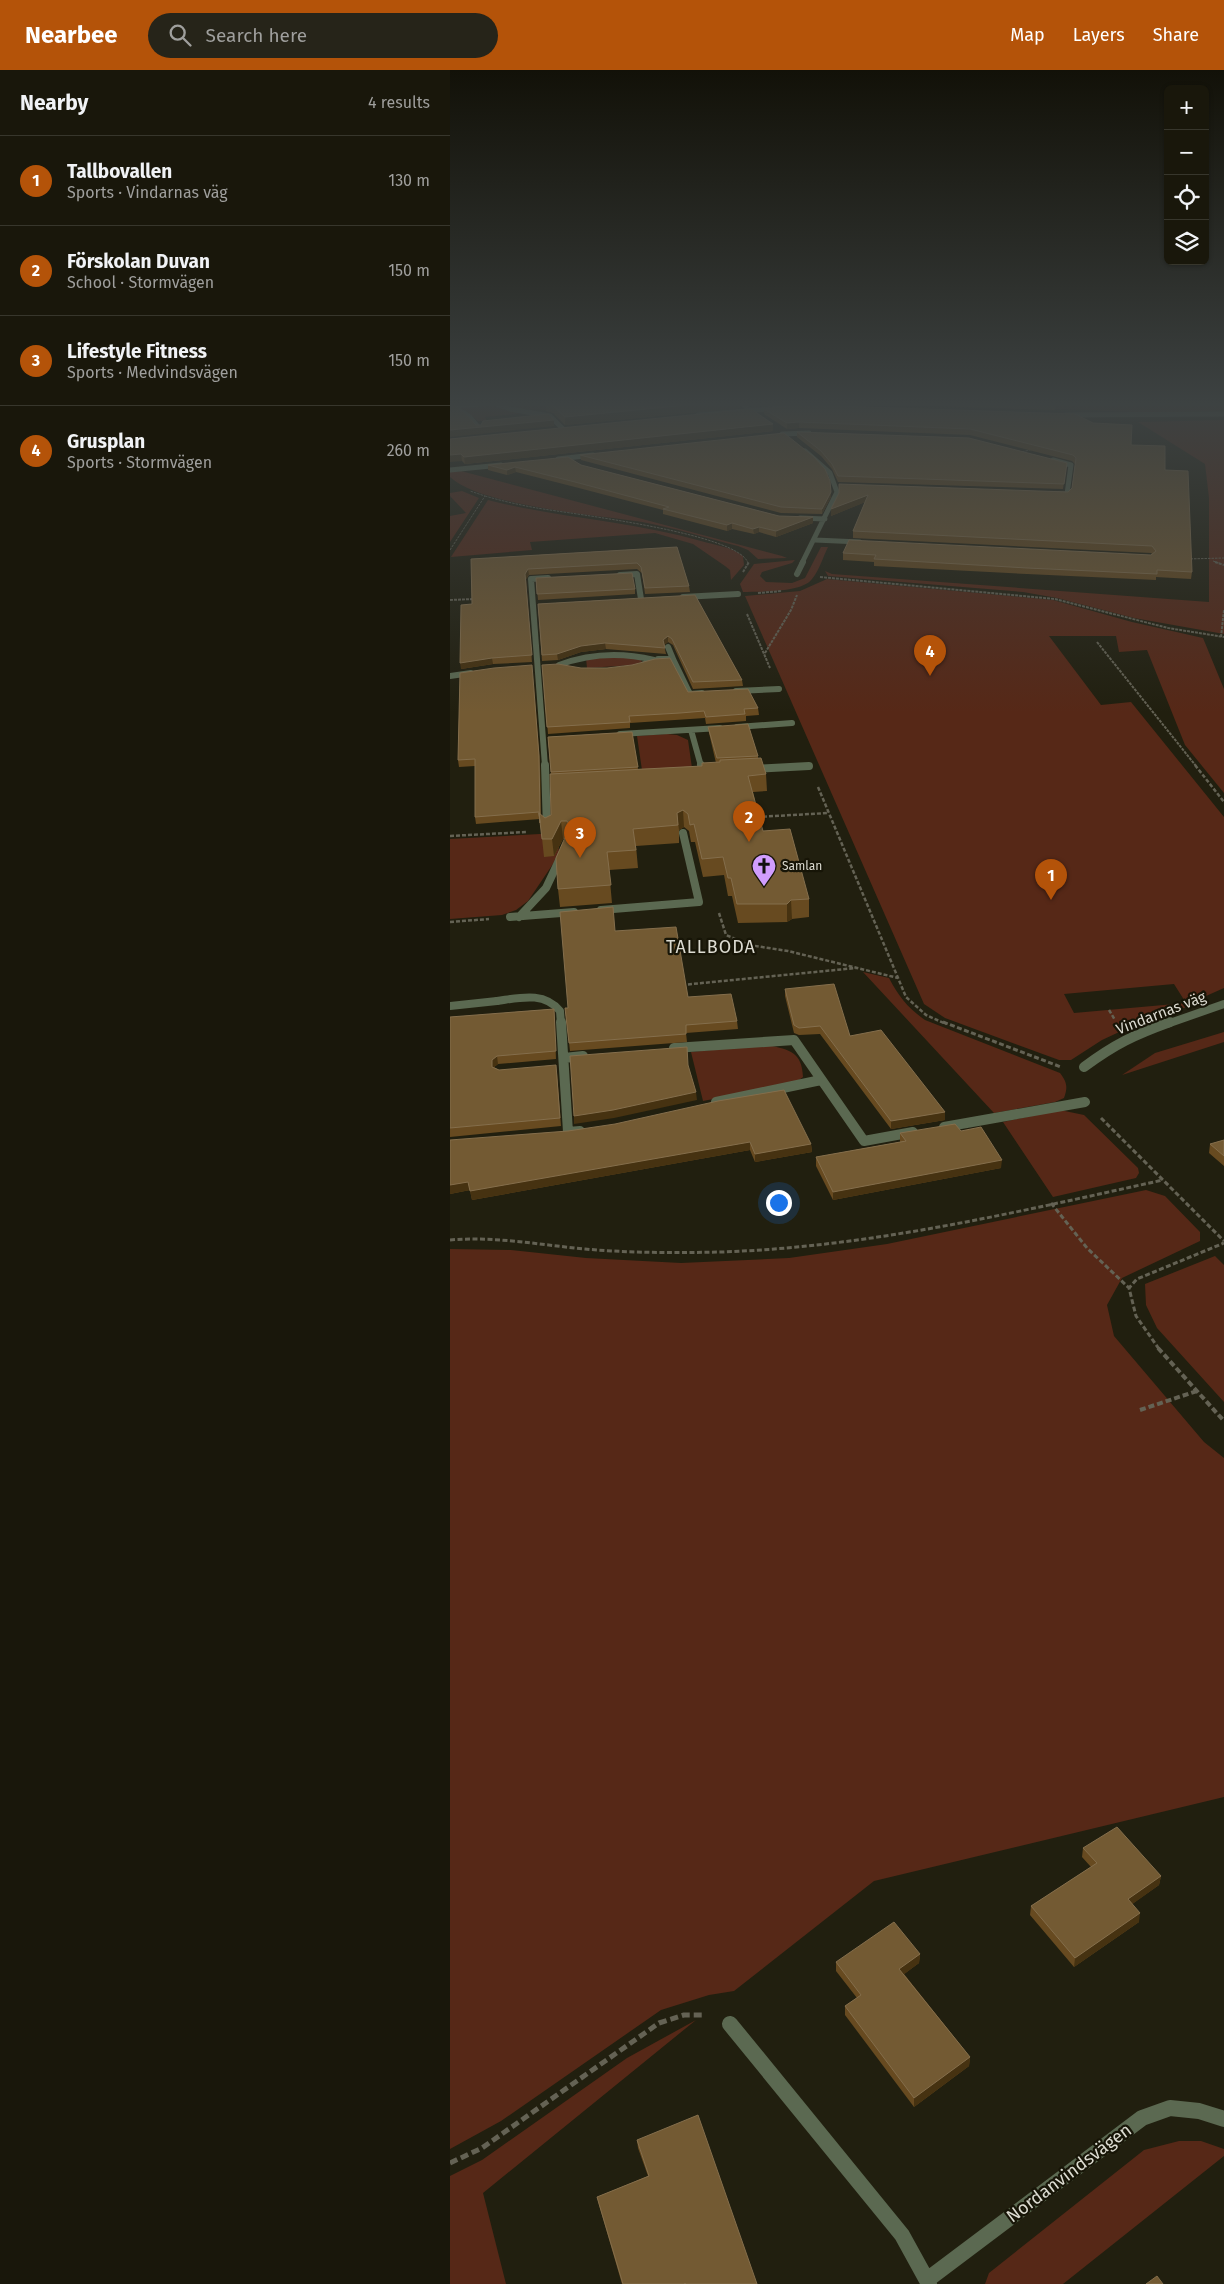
<!DOCTYPE html>
<html lang="en">
<head>
<meta charset="utf-8">
<style>
  body { margin:0; font-family:"Fira Sans",sans-serif; background:#262419; color:#f1f3f6 }
  .controls { position:absolute; right:15px; top:15px; display:grid; overflow:hidden; border-radius:8px; box-shadow:0 1px 4px #0004 }
  .controls button { width:45px; height:45px; display:grid; place-items:center; padding:0; border:0; border-bottom:1px solid #37362c; background:#19170b; color:#f1f3f6; font:25px sans-serif }
  .you { position:absolute; left:328px; top:1132px; width:18px; height:18px; margin:-12px; border:4px solid #fff; border-radius:50%; background:#1a73e8; box-shadow:0 0 0 8px #1a73e833 }
  .badge { display:grid; place-items:center; width:32px; height:32px; border-radius:50%; background:#b45309; color:#fff; font-size:16px; font-weight:700 }
  .pin { position:absolute; translate:-50% -41px; filter:drop-shadow(0 1px 2px #0008) }
  .pin::after { content:''; position:absolute; top:26px; width:18px; height:15px; background:inherit; clip-path:polygon(0 0,100% 0,50% 100%) }
  .list { margin:0; padding:0; list-style:none }
  h2 { display:flex; justify-content:space-between; align-items:center; height:65px; margin:0; padding:0 20px; font-size:21px }
  h2 small { font-size:16px; font-weight:400; color:#9f9f9d }
  .list li { display:grid; grid-template-columns:32px 1fr auto; gap:15px; align-items:center; box-sizing:border-box; height:90px; padding:0 20px; border-top:1px solid #37362c }
  .list b { display:block; font-size:19px; white-space:nowrap }
  .list p { margin:0; font-size:16px; white-space:nowrap; color:#9f9f9d }
  .list em { font-size:16px; font-style:normal; color:#9f9f9d }
  .icon { flex:none; width:28px; height:28px; fill:none; stroke:currentColor; stroke-width:2; stroke-linecap:round; stroke-linejoin:round }
  .map { position:relative; flex:none; width:774px; height:2214px; overflow:hidden }
  header { display:flex; align-items:center; gap:30px; box-sizing:border-box; height:70px; padding:0 25px; background:#b45309; color:#fff }
  header strong { font-size:24px }
  nav { display:flex; gap:28px; margin-inline-start:auto; font-size:18px }
  .search { width:350px; height:45px; background:#262419; display:flex; align-items:center; gap:12px; box-sizing:border-box; padding:0 18px; border-radius:28px; color:#9f9f9d; font-size:19px }
  main { display:flex }
  aside { flex:1; background:#19170b }
  .map>svg:first-child { display:block }
</style>
</head>
<body>
<header>
<strong>Nearbee</strong>
<div class="search"><svg class="icon" aria-label="search" viewBox="0 0 24 24"><circle cx="10" cy="10" r="6"/><path d="M15 15l6 6"/></svg>Search here</div>
<nav><a>Map</a><a>Layers</a><a>Share</a></nav>
</header>
<main>
<aside>
<h2>Nearby<small>4 results</small></h2>
<ul class="list">
<li><span class="badge">1</span><div><b>Tallbovallen</b><p>Sports · Vindarnas väg</p></div><em>130 m</em></li>
<li><span class="badge">2</span><div><b>Förskolan Duvan</b><p>School · Stormvägen</p></div><em>150 m</em></li>
<li><span class="badge">3</span><div><b>Lifestyle Fitness</b><p>Sports · Medvindsvägen</p></div><em>150 m</em></li>
<li><span class="badge">4</span><div><b>Grusplan</b><p>Sports · Stormvägen</p></div><em>260 m</em></li>
</ul>
</aside>
<div class="map">
<svg width="774" height="2214" viewBox="0 0 774 2214">
  <rect width="100%" height="100%" fill="#211f0f"/>
  <path fill="#562817" fill-rule="evenodd" d="M 48,332 L 118,332 L 124,338 C 97,341 75,342 48,332 Z
    M 593,332 L 774,332 L 774,340 L 687,344 L 684,342 L 591,338 Z
    M 44,334 L 56,340 L 74,343 L 35,347 L 37,351 L 28,351 C 22,345 15,342 8,337 Z
    M 774,350 L 774,564 L 684,548 L 607,528 L 573,522 L 378,506 L 375,501 L 382,504 L 759,532 L 759,428 L 755,394 L 688,352 Z
    M 11,401 L 332,486 L 337,488 L 308,489 L 298,480 L 288,476 C 256,468 225,458 192,452 C 147,445 31,436 0,407 L 0,402 Z
    M 12,421 L 29,428 L 0,472 L 0,446 L 16,443 L 0,426 L 0,423 Z
    M 38,430 C 108,448 181,451 251,471 C 265,475 282,477 293,486 L 294,495 L 281,510 L 280,500 L 275,496 L 243,474 L 205,463 L 80,472 L 82,480 L 1,487 Z
    M 371,477 L 378,477 C 373,487 369,501 362,509 C 352,523 310,521 293,522 L 290,514 L 304,494 L 345,490 L 342,493 L 312,502 L 310,506 L 316,512 L 342,513 L 355,508 Z
    M 377,509 L 603,530 L 682,552 L 753,568 L 774,619 L 774,723 L 735,675 L 697,580 L 669,582 L 666,566 L 599,566 L 651,635 L 681,632 L 774,747 L 774,918 L 756,926 L 750,933 L 695,950 L 652,970 L 621,990 L 609,990 L 495,948 L 474,934 L 295,526 L 350,521 ZM 724,914 L 736,933 L 624,943 L 614,924 Z
    M 136,588 L 190,588 L 192,592 L 184,595 L 137,598 Z
    M 217,664 L 227,665 L 238,670 L 242,698 L 193,707 L 187,666 Z
    M 108,763 L 109,785 L 78,831 L 66,840 L 52,845 L 0,849 L 0,769 Z
    M 413,902 L 439,908 C 449,927 458,938 475,950 L 610,1003 C 617,1012 618,1017 614,1028 L 605,1032 L 544,1043 Z
    M 774,962 L 774,972 L 672,1005 L 705,983 Z
    M 318,975 C 340,980 352,982 353,1007 L 345,1013 L 253,1031 L 241,982 Z
    M 610,1040 L 634,1045 L 688,1098 L 689,1103 L 686,1108 L 603,1127 L 553,1052 Z
    M 696,1120 L 715,1126 L 750,1162 L 750,1171 L 672,1208 L 657,1235 L 664,1266 L 754,1372 L 774,1388 L 774,1727 L 424,1811 L 284,1921 L 259,1925 L 211,1940 L 51,2051 L 0,2079 L 0,1179 L 61,1180 L 136,1188 L 231,1193 L 339,1188 L 437,1174 Z
    M 765,1186 L 774,1195 L 774,1332 L 707,1258 L 696,1235 L 695,1214 Z
    M 246,1950 L 33,2123 L 56,2214 L 0,2214 L 0,2106 L 32,2090 L 177,1988 Z
    M 729,2071 L 751,2071 L 774,2079 L 774,2086 L 613,2214 L 535,2214 L 539,2203 L 694,2080 Z"/>
  <g fill="none" stroke-linecap="round" stroke-linejoin="round">
    <path stroke="#646254" stroke-width="1" stroke-dasharray="2.5 1" stroke-linecap="butt" d="M 572,382 L 583,379
      M 35,426 C 52,431 70,435 87,438 C 122,444 288,463 298,493
      M 0,480 L 35,426 L 20,421
      M 737,489 L 774,488
      M 763,491 L 769,493"/>
    <path stroke="#646254" stroke-width="2" stroke-dasharray="3 1" stroke-linecap="butt" d="M 765,492 L 774,495
      M 293,502 L 299,492
      M 370,507 L 605,529 L 718,558 L 774,567
      M 308,523 L 332,521
      M 0,530 L 24,529
      M 297,544 L 320,598
      M 771,567 L 774,540
      M 647,572 L 746,696
      M 315,583 L 341,540 L 347,525"/>
    <path stroke="#646254" stroke-width="2.5" stroke-dasharray="4 2" stroke-linecap="butt" d="M 745,695 L 774,732
      M 368,717 L 456,927 L 476,945 L 496,954
      M 307,747 L 378,743
      M 0,766 L 76,762
      M 269,843 L 276,865 L 299,875 L 338,881 L 448,908
      M 0,852 L 39,849
      M 232,915 L 406,898
      M 659,940 L 665,950"/>
    <path stroke="#646254" stroke-width="3" stroke-dasharray="5 2.5" stroke-linecap="butt" d="M 493,952 L 611,997
      M 651,1048 L 774,1171
      M 601,1133 L 637,1178 L 679,1218
      M 0,1170 C 46,1166 90,1175 135,1179 C 180,1183 226,1183 271,1182 C 421,1177 567,1142 713,1110
      M 709,1279 L 686,1246 L 679,1218 L 687,1209 L 774,1173"/>
    <path stroke="#646254" stroke-width="4" stroke-dasharray="6 3" stroke-linecap="butt" d="M 708,1278 L 774,1351
      M 690,1340 L 747,1321"/>
    <path stroke="#646254" stroke-width="5" stroke-dasharray="8 4" stroke-linecap="butt" d="M 0,2093 L 32,2078 L 209,1953 L 234,1945 L 255,1945"/>
    <path stroke="#5b6951" stroke-width="5" d="M 289,332 L 299,339
      M 94,347 L 100,346 L 113,359
      M 29,358 L 20,347 L 2,336 L 43,333 L 60,339 L 100,346"/>
    <path stroke="#5b6951" stroke-width="6" d="M 170,505 L 187,504 L 191,529
      M 233,527 L 288,524
      M 218,577 L 223,589
      M 208,589 L 223,589 L 240,624 L 252,623
      M 109,595 C 141,583 171,582 204,590 L 194,594
      M 286,621 L 329,619
      M 287,657 L 342,653
      M 241,660 L 251,696
      M 170,664 L 270,658
      M 95,696 L 81,509 L 98,508
      M 353,696 L 359,696"/>
    <path stroke="#5b6951" stroke-width="8" d="M 95,695 L 97,759
      M 251,695 L 253,702
      M 302,699 L 359,696
      M 151,840 L 249,832 L 233,763
      M 60,847 L 124,842
      M 69,847 L 96,818 L 112,784
      M 47,931 C 69,928 94,921 110,941 L 111,954"/>
    <path stroke="#5b6951" stroke-width="10" d="M 111,952 L 118,1062 L 130,1061
      M 224,978 L 344,970 L 414,1071 L 463,1062
      M 114,988 L 133,986
      M 266,1032 L 371,1010
      M 494,1057 L 635,1032"/>
    <path stroke="#5b6951" stroke-width="5" d="M 248,345 L 341,337
      M 615,345 L 774,344
      M 332,364 L 359,363
      M 108,389 L 143,385
      M 603,390 L 621,395 L 617,424 L 607,424
      M 0,400 L 51,395
      M 350,448 L 375,449
      M 365,470 L 410,472
      M 352,493 L 387,422 L 380,403 L 355,381"/>
    <path stroke="#5b6951" stroke-width="6" d="M 347,504 L 353,492
      M 0,606 L 21,603"/>
    <path stroke="#5b6951" stroke-width="8" d="M 0,936 L 47,931
      M 717,954 L 774,934"/>
    <path stroke="#5b6951" stroke-width="10" d="M 634,997 C 665,974 684,965 720,952"/>
    <path stroke="#5b6951" stroke-width="16" d="M 280,1954 L 452,2165 L 479,2214
      M 477,2210 L 692,2048 L 720,2038 L 749,2041 L 774,2049"/>
  </g>
  <path fill="#674a20" d="M 104,332 L 290,332 L 290,338 L 115,355 L 103,343 L 96,341 L 96,333 Z
    M 296,332 L 349,332 L 303,337 Z
    M 368,332 L 606,332 L 605,340 Z
    M 314,339 L 681,375 L 715,400 L 742,502 L 741,509 L 706,507 L 706,510 L 577,504 L 424,496 L 424,492 L 393,490 L 393,483 L 701,485 L 702,484 L 701,483 L 403,468 L 403,461 L 415,432 L 381,446 L 381,439 L 389,423 L 618,422 L 622,418 L 625,394 L 622,391 L 520,365 L 349,358 L 337,359 L 314,344 Z
    M 323,354 L 323,361 L 15,394 L 12,391 L 0,369 Z
    M 347,362 L 616,398 L 613,419 L 388,412 L 382,399 L 371,386 L 347,367 Z
    M 130,385 L 381,427 L 372,444 L 331,443 L 131,390 Z
    M 38,395 L 131,395 L 329,446 L 363,447 L 363,453 L 326,467 L 309,462 L 304,464 L 282,459 L 277,461 L 213,444 L 213,440 L 125,417 L 66,402 L 57,405 L 38,400 Z
    M 227,477 L 239,516 L 240,522 L 195,524 L 192,503 L 187,499 L 79,505 L 76,509 L 82,592 L 43,594 L 11,599 L 22,534 L 21,489 Z
    M 86,508 L 185,519 L 185,524 L 88,530 Z
    M 245,525 L 292,610 L 293,616 L 243,619 L 223,575 L 218,572 L 214,575 L 216,584 L 156,579 L 131,582 L 108,590 L 92,591 L 88,534 Z
    M 92,595 L 238,622 L 308,638 L 309,645 L 296,646 L 296,651 L 256,654 L 255,648 L 180,653 L 180,658 L 98,664 Z
    M 10,603 L 90,692 L 91,745 L 95,748 L 101,745 L 101,704 L 98,667 L 182,662 L 188,699 L 252,696 L 252,693 L 266,693 L 259,663 L 258,657 L 308,686 L 308,688 L 316,704 L 317,721 L 303,722 L 313,761 L 359,829 L 359,847 L 342,849 L 337,852 L 288,853 L 282,826 L 278,826 L 274,805 L 253,807 L 245,772 L 241,772 L 239,761 L 234,757 L 229,760 L 229,773 L 186,776 L 188,798 L 159,800 L 162,833 L 110,837 L 108,819 L 115,769 L 113,769 L 104,786 L 94,787 L 90,749 L 26,754 L 25,747 L 25,696 L 9,697 L 8,690 Z
    M 165,861 L 238,927 L 287,951 L 288,959 L 236,963 L 237,972 L 120,981 L 115,938 L 118,938 Z
    M 335,919 L 400,966 L 495,1042 L 495,1050 L 441,1059 L 370,964 L 349,965 L 344,963 L 335,926 Z
    M 104,939 L 106,989 L 48,994 L 44,997 L 49,1000 L 107,1003 L 111,1056 L 0,1067 L 0,947 Z
    M 511,1061 L 551,1098 L 383,1130 L 366,1096 L 366,1087 L 450,1072 L 450,1063 Z
    M 0,1070 L 361,1074 L 362,1082 L 305,1092 L 300,1080 L 22,1130 L 20,1120 L 0,1124 Z
    M 774,1070 L 774,1096 L 759,1083 L 760,1074 Z
    M 633,1778 L 711,1806 L 709,1815 L 682,1834 L 689,1852 L 624,1897 L 580,1845 L 581,1836 L 641,1797 L 632,1787 Z
    M 470,1884 L 469,1893 L 454,1904 L 520,1987 L 519,1996 L 464,2037 L 395,1945 L 395,1936 L 407,1928 L 386,1901 L 386,1892 Z
    M 187,2070 L 307,2214 L 172,2214 L 149,2135 L 147,2127 L 198,2106 L 188,2078 Z"/>
  <path fill="#463211" d="M 268,332 L 290,332 L 290,338 L 115,355 L 115,347 Z
    M 303,332 L 349,332 L 303,337 Z
    M 104,350 L 104,356 L 0,367 L 0,360 Z
    M 349,352 L 349,358 L 337,359 L 337,353 Z
    M 323,354 L 323,361 L 15,394 L 14,387 Z
    M 11,384 L 12,391 L 0,392 L 0,385 Z
    M 65,397 L 66,402 L 57,405 L 57,400 Z
    M 381,422 L 381,427 L 372,444 L 372,439 Z
    M 418,425 L 418,431 L 381,446 L 381,439 Z
    M 363,447 L 363,453 L 326,467 L 326,461 Z
    M 282,453 L 282,459 L 277,461 L 277,455 Z
    M 309,457 L 309,462 L 304,464 L 303,459 Z
    M 78,499 L 79,505 L 76,509 L 82,592 L 75,504 Z
    M 218,566 L 218,572 L 213,576 L 213,570 Z
    M 155,573 L 156,579 L 131,582 L 108,590 L 107,584 L 131,576 Z
    M 42,588 L 43,594 L 11,599 L 10,593 Z
    M 83,602 L 90,692 L 91,758 Z
    M 233,740 L 234,757 L 229,760 L 227,743 Z
    M 111,751 L 113,769 L 104,786 L 102,769 Z
    M 341,830 L 342,849 L 337,852 L 337,834 Z
    M 47,986 L 48,994 L 43,998 L 42,997 L 42,990 Z
    M 246,1022 L 247,1030 L 164,1048 L 124,1054 L 124,1046 Z
    M 495,1042 L 495,1050 L 441,1059 L 441,1051 Z
    M 300,1072 L 300,1080 L 22,1130 L 20,1121 Z
    M 361,1074 L 362,1082 L 305,1092 L 305,1084 Z
    M 552,1090 L 551,1098 L 383,1130 L 383,1122 Z
    M 18,1112 L 20,1120 L 0,1124 L 0,1115 Z
    M 711,1806 L 709,1815 L 677,1838 L 678,1829 Z
    M 690,1843 L 689,1852 L 624,1897 L 625,1888 Z
    M 470,1884 L 469,1893 L 449,1908 L 449,1899 Z
    M 520,1987 L 519,1996 L 464,2037 L 464,2028 Z"/>
  <path fill="#735a33" stroke="#846e4c" d="M 0,332 L 16,344 L 26,355 L 31,355 L 33,351 L 98,344 L 104,350 L 0,360 Z
    M 104,332 L 268,332 L 115,347 L 102,335 L 96,333 Z
    M 354,335 L 625,344 L 643,353 L 682,355 L 681,375 L 715,376 L 715,400 L 738,401 L 742,502 L 707,500 L 707,504 L 577,498 L 424,489 L 426,485 L 393,483 L 399,470 L 701,485 L 706,481 L 702,476 L 403,461 L 418,425 L 381,439 L 389,423 L 389,414 L 618,422 L 622,418 L 626,388 L 623,385 L 520,359 L 349,352 L 337,353 L 314,339 Z
    M 301,339 L 323,354 L 14,387 L 11,384 L 0,385 L 0,369 Z
    M 347,362 L 519,368 L 617,393 L 614,414 L 388,406 L 382,394 L 371,381 Z
    M 334,363 L 364,387 L 375,399 L 380,411 L 381,422 L 372,439 L 331,437 L 130,385 Z
    M 118,387 L 131,395 L 329,446 L 363,447 L 326,461 L 309,457 L 303,459 L 282,453 L 277,455 L 213,439 L 219,437 L 125,412 L 65,397 L 57,400 L 38,395 Z
    M 227,477 L 239,516 L 195,518 L 191,497 L 187,493 L 78,499 L 75,504 L 82,585 L 42,588 L 10,593 L 11,535 L 22,534 L 21,489 Z
    M 182,503 L 185,519 L 87,524 L 86,508 Z
    M 245,525 L 292,610 L 243,612 L 222,569 L 218,566 L 213,570 L 215,578 L 155,573 L 131,576 L 107,584 L 92,585 L 88,534 Z
    M 220,588 L 238,622 L 298,619 L 308,638 L 294,639 L 295,644 L 256,647 L 254,641 L 230,643 L 179,646 L 180,652 L 97,657 L 92,595 L 108,594 L 131,598 L 157,598 L 182,595 L 205,589 Z
    M 82,595 L 89,686 L 90,744 L 89,743 L 90,753 L 89,742 L 25,747 L 25,689 L 8,690 L 10,603 L 44,598 Z
    M 298,654 L 308,686 L 267,688 L 258,657 Z
    M 182,662 L 188,697 L 101,702 L 98,667 Z
    M 311,688 L 316,704 L 298,706 L 313,761 L 340,759 L 359,829 L 341,830 L 337,834 L 287,834 L 281,808 L 278,808 L 273,787 L 252,789 L 244,754 L 240,755 L 238,744 L 233,740 L 227,743 L 228,755 L 183,759 L 186,780 L 157,782 L 161,815 L 108,819 L 106,788 L 120,756 L 117,751 L 111,751 L 102,769 L 92,769 L 89,743 L 95,748 L 101,745 L 100,704 L 252,696 L 252,693 L 270,692 L 270,690 Z
    M 163,837 L 165,861 L 226,857 L 238,927 L 281,924 L 287,951 L 236,955 L 236,964 L 119,973 L 115,938 L 118,938 L 110,842 Z
    M 384,914 L 400,966 L 431,960 L 495,1042 L 441,1051 L 370,956 L 349,958 L 344,955 L 335,919 Z
    M 104,939 L 106,981 L 47,986 L 42,990 L 42,997 L 49,1000 L 106,995 L 110,1048 L 0,1058 L 0,947 Z
    M 237,977 L 238,995 L 246,1022 L 163,1040 L 124,1046 L 120,986 Z
    M 334,1020 L 361,1074 L 305,1084 L 300,1072 L 20,1121 L 18,1112 L 0,1115 L 0,1070 L 118,1061 L 165,1054 L 268,1031 Z
    M 505,1054 L 511,1061 L 531,1057 L 552,1090 L 383,1122 L 366,1087 L 456,1071 L 450,1063 Z
    M 774,1070 L 774,1086 L 760,1074 Z
    M 667,1757 L 711,1806 L 678,1829 L 690,1843 L 625,1888 L 581,1836 L 647,1793 L 633,1778 Z
    M 444,1852 L 470,1884 L 449,1899 L 520,1987 L 464,2028 L 395,1936 L 411,1925 L 386,1892 Z
    M 248,2045 L 307,2214 L 236,2214 L 235,2213 L 234,2214 L 173,2214 L 147,2127 L 199,2106 L 187,2070 Z
    M 707,2206 L 713,2214 L 696,2214 Z"/>
  <linearGradient id="sky" x2="0" y2="1"><stop stop-color="#121108"/><stop offset="0.52" stop-color="#3d4242"/><stop offset="1" stop-color="#3d4242" stop-opacity="0"/></linearGradient>
  <rect width="774" height="642" fill="url(#sky)"/>
  <defs>
    <symbol id="church-pin" viewBox="-11 -11 22 30"><path d="M0 17L-7.5 6A9.5 9.5 0 1 1 7.5 6Z" fill="#d19dfe" stroke="#171507"/><path d="M-1.2-6h2.4v3.5h3.3v2.4h-3.3V6h-2.4V-.1h-3.3v-2.4h3.3Z" fill="#111"/></symbol>
  </defs>
  <g fill-rule="evenodd">
    <use href="#church-pin" x="300" y="782" width="28" height="38"/>
  </g>
  <g text-anchor="middle" stroke-width="4.5" stroke-linejoin="round" paint-order="stroke">
    <g font-size="12" fill="#dcdbd1" stroke="#171507" text-anchor="start">
      <text x="332" y="800">Samlan</text>
    </g>
    <g font-size="15" fill="#dcdbd1" stroke="#171507">
      <text transform="translate(711 943) rotate(-21)" y="5">Vindarnas väg</text>
    </g>
    <g font-size="18" letter-spacing="1" fill="#dcdbd1" stroke="#171507">
      <text x="261" y="883">TALLBODA</text>
    </g>
    <g font-size="18" fill="#dcdbd1" stroke="#171507">
      <text transform="translate(619 2103) rotate(-37)" y="6">Nordanvindsvägen</text>
    </g>
  </g>
</svg>
<div class="controls">
<button>+</button>
<button>−</button>
<button><svg class="icon" aria-label="locate" viewBox="0 0 24 24"><circle cx="12" cy="12" r="6"/><path d="M12 2v4M12 18v4M2 12h4M18 12h4"/></svg></button>
<button><svg class="icon" aria-label="layers" viewBox="0 0 24 24"><path d="M12 4l9 5-9 5-9-5zM3 14l9 5 9-5"/></svg></button>
</div>
<div class="you"></div>
<div class="pin badge" style="left:601px;top:830px">1</div>
<div class="pin badge" style="left:299px;top:772px">2</div>
<div class="pin badge" style="left:130px;top:788px">3</div>
<div class="pin badge" style="left:480px;top:606px">4</div>
</div>
</main>
</body>
</html>
